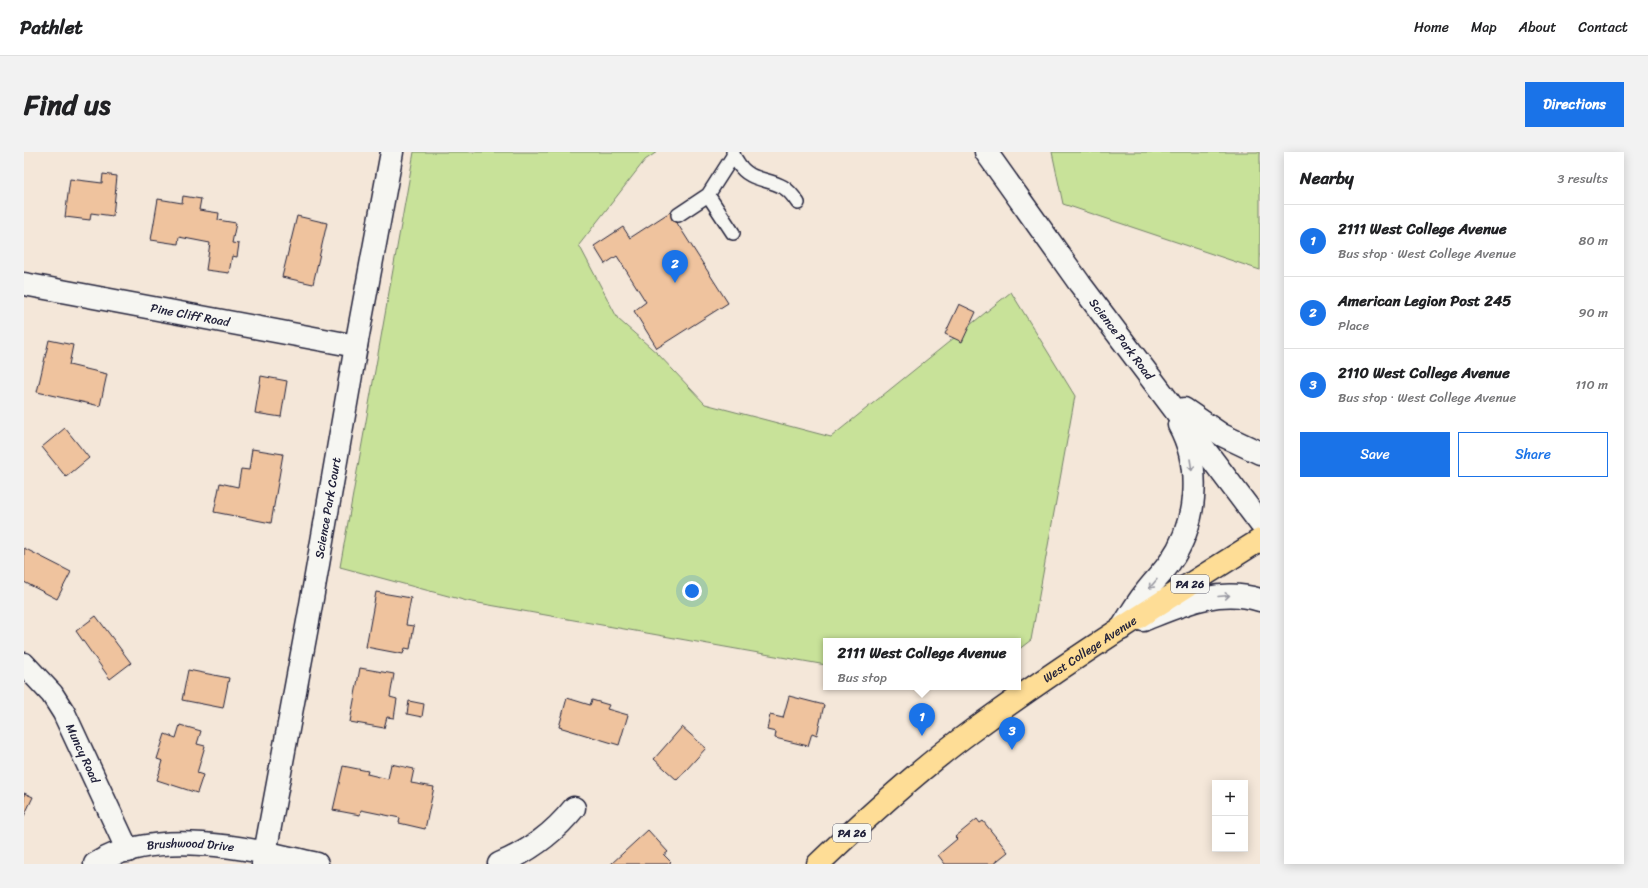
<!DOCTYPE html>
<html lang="en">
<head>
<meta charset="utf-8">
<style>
  body { margin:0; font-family:Sriracha,sans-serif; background:#f2f2f2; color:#202124 }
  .controls { position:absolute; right:12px; bottom:12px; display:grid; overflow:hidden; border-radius:0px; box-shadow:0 2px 10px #0003 }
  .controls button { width:36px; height:36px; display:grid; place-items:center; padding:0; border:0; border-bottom:1px solid #e0e0e0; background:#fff; color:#202124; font:20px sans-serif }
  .you { position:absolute; left:668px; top:439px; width:14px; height:14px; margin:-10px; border:3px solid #fff; border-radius:50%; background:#1a73e8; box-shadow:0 0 0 6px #1a73e833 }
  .badge { display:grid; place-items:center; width:26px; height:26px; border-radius:50%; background:#1a73e8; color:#fff; font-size:13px; font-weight:700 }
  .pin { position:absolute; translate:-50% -33px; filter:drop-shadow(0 1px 2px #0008) }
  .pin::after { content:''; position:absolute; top:21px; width:14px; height:12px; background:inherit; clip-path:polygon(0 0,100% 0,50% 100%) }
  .popup { position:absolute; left:799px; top:486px; width:198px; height:52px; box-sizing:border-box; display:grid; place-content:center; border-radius:0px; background:#fff; filter:drop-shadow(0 1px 3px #0005); font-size:13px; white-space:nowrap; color:#757577 }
  .popup b { font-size:15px; color:#202124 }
  .popup::after { content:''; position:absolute; left:50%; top:100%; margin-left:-8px; border:8px solid transparent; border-top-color:#fff }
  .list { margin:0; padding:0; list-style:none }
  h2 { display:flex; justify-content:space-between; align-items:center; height:52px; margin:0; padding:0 16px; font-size:17px }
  h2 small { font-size:13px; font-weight:400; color:#757577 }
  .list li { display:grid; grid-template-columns:26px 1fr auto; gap:12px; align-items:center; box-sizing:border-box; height:72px; padding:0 16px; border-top:1px solid #e0e0e0 }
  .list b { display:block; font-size:15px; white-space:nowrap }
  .list p { margin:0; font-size:13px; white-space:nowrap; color:#757577 }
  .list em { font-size:13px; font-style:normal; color:#757577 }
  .actions { display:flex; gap:8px; padding:12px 16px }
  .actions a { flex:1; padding:9px 0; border:1px solid #1a73e8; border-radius:0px; text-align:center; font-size:14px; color:#1a73e8 }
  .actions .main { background:#1a73e8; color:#fff }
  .map { position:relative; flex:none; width:1236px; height:712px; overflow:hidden; border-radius:0px }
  header { display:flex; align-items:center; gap:24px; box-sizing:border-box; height:56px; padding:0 20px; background:#fff; border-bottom:1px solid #e0e0e0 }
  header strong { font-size:19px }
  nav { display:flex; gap:22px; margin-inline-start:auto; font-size:14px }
  .intro { display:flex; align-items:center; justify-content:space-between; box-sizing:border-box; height:96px; padding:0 24px }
  h1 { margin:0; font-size:28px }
  .button { padding:10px 18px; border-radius:0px; background:#1a73e8; color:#fff; font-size:14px; font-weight:700 }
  main { display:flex; gap:24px; padding:0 24px }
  aside { flex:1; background:#fff; border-radius:0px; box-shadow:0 2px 10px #0003 }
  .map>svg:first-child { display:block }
</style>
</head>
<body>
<header>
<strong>Pathlet</strong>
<nav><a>Home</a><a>Map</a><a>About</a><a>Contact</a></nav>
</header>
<div class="intro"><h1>Find us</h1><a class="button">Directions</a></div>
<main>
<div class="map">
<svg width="1236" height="712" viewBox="0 0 1236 712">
  <rect width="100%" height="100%" fill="#f4e7d9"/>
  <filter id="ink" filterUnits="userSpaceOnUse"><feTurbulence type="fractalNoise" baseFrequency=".025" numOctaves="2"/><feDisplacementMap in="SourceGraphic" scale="8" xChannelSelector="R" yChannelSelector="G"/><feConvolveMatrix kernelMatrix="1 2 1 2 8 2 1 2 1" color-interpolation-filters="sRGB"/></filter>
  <g filter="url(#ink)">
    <path fill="#c8e299" stroke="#75826a" d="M 390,0 L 633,0 L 621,8 L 555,93 L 594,167 L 634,202 L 681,252 L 807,285 L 987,140 L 1051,244 L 1007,488 L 994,498 L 994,489 L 802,489 L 802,513 L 443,449 L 316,415 Z
      M 1028,0 L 1236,0 L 1236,118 L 1039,52 Z"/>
    <path fill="#efc39e" stroke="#22223b" d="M 79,22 L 93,24 L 89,64 L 67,61 L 66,68 L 41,65 L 46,27 L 78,31 Z
      M 159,44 L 177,47 L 175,58 L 195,61 L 194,68 L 212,71 L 208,91 L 215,92 L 213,105 L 208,104 L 205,121 L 182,118 L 186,91 L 155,85 L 154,92 L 127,88 L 134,47 L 158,51 Z
      M 646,60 L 704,151 L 633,196 L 610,159 L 622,150 L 593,104 L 581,112 L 570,94 L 599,75 L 606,86 Z
      M 273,64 L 303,71 L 289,132 L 258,125 Z
      M 935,152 L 952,160 L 938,190 L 921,182 Z
      M 25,188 L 49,193 L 45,213 L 83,222 L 76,254 L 13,240 Z
      M 237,224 L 263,229 L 257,265 L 231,261 Z
      M 41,276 L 65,306 L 42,325 L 18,295 Z
      M 228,297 L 259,302 L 247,371 L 190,360 L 196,331 L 214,335 L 217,317 L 225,318 Z
      M 0,396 L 47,420 L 33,447 L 0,430 Z
      M 352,440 L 387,446 L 382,473 L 390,474 L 386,497 L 381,496 L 379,502 L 342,495 Z
      M 72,464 L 107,511 L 86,527 L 52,479 Z
      M 336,516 L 370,522 L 366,545 L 373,547 L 370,566 L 363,565 L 360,576 L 326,570 Z
      M 164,518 L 205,526 L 199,556 L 158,548 Z
      M 765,544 L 800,553 L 793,583 L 788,581 L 784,594 L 751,586 L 752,580 L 743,578 L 746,563 L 759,566 Z
      M 543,546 L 566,553 L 568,548 L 585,553 L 583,557 L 604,563 L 595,593 L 535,575 Z
      M 385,549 L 400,552 L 398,565 L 383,562 Z
      M 156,573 L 177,579 L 173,592 L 181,594 L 173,621 L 179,623 L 173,641 L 133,628 L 139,609 L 133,607 L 141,582 L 152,586 Z
      M 658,575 L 682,596 L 653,628 L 630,607 Z
      M 367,612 L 390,617 L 387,631 L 410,635 L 401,677 L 375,671 L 376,666 L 337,658 L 336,663 L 309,658 L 319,614 L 344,619 L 343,622 L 364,627 Z
      M 0,641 L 9,645 L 0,664 Z
      M 953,667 L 956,671 L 959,669 L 984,700 L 969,712 L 921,712 L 914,703 L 933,687 L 931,685 Z
      M 624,678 L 644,700 L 640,703 L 647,710 L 644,712 L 587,712 Z"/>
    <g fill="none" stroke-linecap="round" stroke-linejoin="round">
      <defs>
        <path id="lane" d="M 709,0 C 709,5 712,7 714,11 C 725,29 743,26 759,35 C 766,39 770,45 774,51
          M 654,63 L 684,43
          M 709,81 L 684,43 L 709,4"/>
        <g id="street">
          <path id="s1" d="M 0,132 L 332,194"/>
          <path d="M 1119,468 C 1157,453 1194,435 1236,448"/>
          <path id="s2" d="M 0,512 L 28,542 L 40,561 L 104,699"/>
          <path id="s3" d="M 71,712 C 132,674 228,697 293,712"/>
          <path id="s4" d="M 239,712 L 285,464 L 332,194 L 368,0"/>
          <path d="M 475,712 C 506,699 529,682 550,656"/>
        </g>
        <g id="secondary">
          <path id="s5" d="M 962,0 L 1056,132 L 1236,371"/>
          <path d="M 1160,257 L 1198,283 L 1236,301"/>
          <path d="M 1097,477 C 1105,465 1112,452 1121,441 C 1129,430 1139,421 1146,410 C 1173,372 1178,315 1155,273"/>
        </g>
        <g id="primary">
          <path id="s6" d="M 794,712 C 843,665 894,618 949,578 C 1042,510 1139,449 1236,388"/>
        </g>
      </defs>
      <use href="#lane" stroke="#22223b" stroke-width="16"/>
      <use href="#street" stroke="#22223b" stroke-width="25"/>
      <use href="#secondary" stroke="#22223b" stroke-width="25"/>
      <use href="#primary" stroke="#22223b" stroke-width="25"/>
      <use href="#lane" stroke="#f6f6f2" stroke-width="13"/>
      <use href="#street" stroke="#f6f6f2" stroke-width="22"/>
      <use href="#secondary" stroke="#f6f6f2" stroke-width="22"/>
      <use href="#primary" stroke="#fedd96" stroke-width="22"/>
    </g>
    <defs><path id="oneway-shaft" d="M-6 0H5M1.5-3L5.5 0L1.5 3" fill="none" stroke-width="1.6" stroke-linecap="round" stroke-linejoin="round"/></defs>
    <g stroke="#9797a0">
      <use href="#oneway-shaft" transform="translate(1167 313) rotate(81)"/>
      <use href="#oneway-shaft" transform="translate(1129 432) rotate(130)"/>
      <use href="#oneway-shaft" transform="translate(1200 444) rotate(-5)"/>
    </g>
  </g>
  <g text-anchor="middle" stroke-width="3" stroke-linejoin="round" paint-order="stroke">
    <g fill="#f6f6f2" stroke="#626272" stroke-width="1">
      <rect x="1147" y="423" width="38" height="18" rx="3"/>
      <rect x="809" y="672" width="38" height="18" rx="3"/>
    </g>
    <g font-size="11" font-weight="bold" fill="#22223b">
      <text x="1166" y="436">PA 26</text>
      <text x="828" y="685">PA 26</text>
    </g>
    <g font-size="12" fill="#22223b" stroke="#f6f6f2">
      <text dy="4" stroke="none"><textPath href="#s1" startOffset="169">Pine Cliff Road</textPath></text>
      <text dy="4" stroke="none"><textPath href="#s5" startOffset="231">Science Park Road</textPath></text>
      <text dy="4" stroke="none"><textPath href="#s4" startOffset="362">Science Park Court</textPath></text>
      <text dy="4" stroke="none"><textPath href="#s6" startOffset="347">West College Avenue</textPath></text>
      <text dy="4" stroke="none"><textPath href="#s2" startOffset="108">Muncy Road</textPath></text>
      <text dy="4" stroke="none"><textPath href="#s3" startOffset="99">Brushwood Drive</textPath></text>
    </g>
  </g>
</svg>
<div class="controls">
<button>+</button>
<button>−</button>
</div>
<div class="you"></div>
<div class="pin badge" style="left:898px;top:584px">1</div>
<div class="popup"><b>2111 West College Avenue</b>Bus stop</div>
<div class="pin badge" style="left:651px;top:131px">2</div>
<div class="pin badge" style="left:988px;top:598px">3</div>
</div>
<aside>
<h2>Nearby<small>3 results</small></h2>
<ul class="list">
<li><span class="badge">1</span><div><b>2111 West College Avenue</b><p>Bus stop · West College Avenue</p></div><em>80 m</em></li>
<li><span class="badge">2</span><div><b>American Legion Post 245</b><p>Place</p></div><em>90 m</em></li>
<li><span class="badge">3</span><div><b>2110 West College Avenue</b><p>Bus stop · West College Avenue</p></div><em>110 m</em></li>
</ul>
<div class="actions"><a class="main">Save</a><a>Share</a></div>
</aside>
</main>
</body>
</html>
